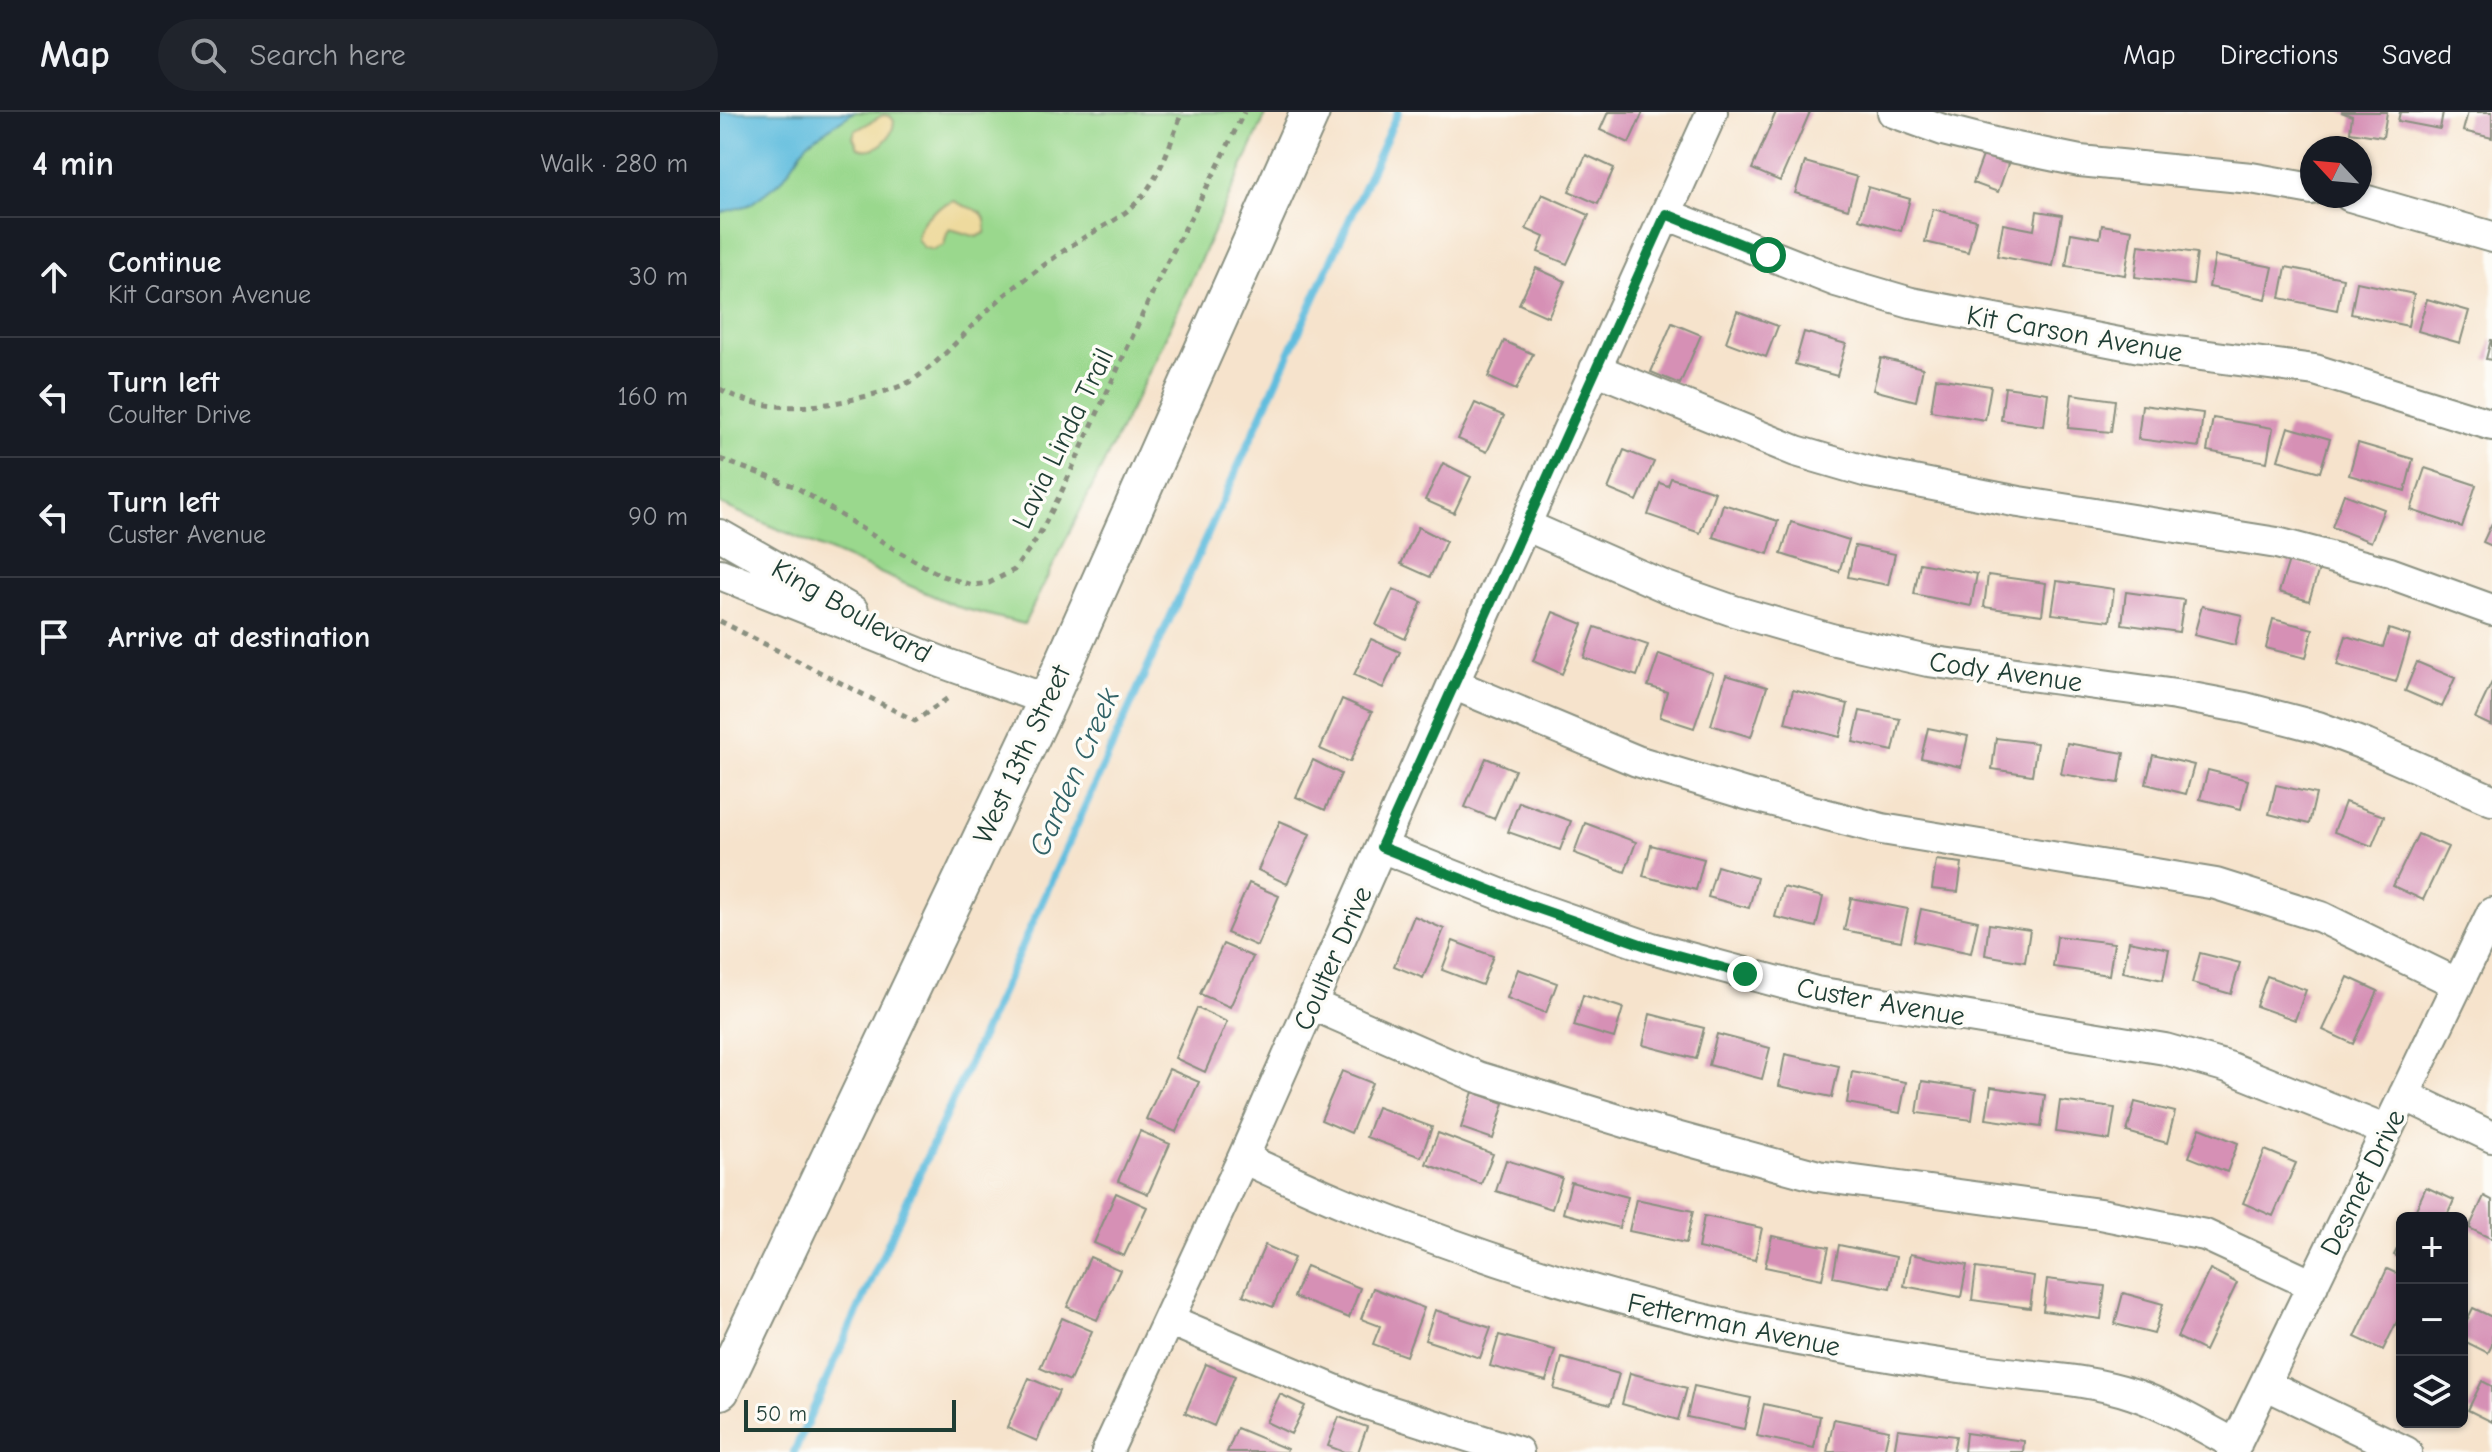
<!DOCTYPE html>
<html lang="en">
<head>
<meta charset="utf-8">
<style>
  body { margin:0; font-family:"Comic Neue",sans-serif; background:#20242c; color:#f1f3f6 }
  .controls { position:absolute; right:24px; bottom:24px; display:grid; overflow:hidden; border-radius:12px; box-shadow:0 2px 6px #0004 }
  .controls button { width:72px; height:72px; display:grid; place-items:center; padding:0; border:0; border-bottom:2px solid #363941; background:#171b24; color:#f1f3f6; font:40px sans-serif }
  .compass { position:absolute; left:1580px; top:24px; width:72px; height:72px; border-radius:50%; background:#171b24; box-shadow:0 2px 6px #0004; rotate:296deg }
  .scale { position:absolute; left:24px; bottom:20px; width:212px; box-sizing:border-box; padding-left:8px; border:4px solid #1f3d34; border-top:0; font-size:22px; line-height:28px; white-space:nowrap; color:#1f3d34; -webkit-text-stroke:6px #fdfcf7; paint-order:stroke }
  .stop { position:absolute; width:24px; height:24px; margin:-18px; border:6px solid #0b8043; border-radius:50%; background:#fff }
  .stop.end { background:#0b8043; border-color:#fff; box-shadow:0 2px 8px #0008 }
  .list { margin:0; padding:0; list-style:none }
  h2 { display:flex; justify-content:space-between; align-items:center; height:104px; margin:0; padding:0 32px; font-size:34px }
  h2 small { font-size:26px; font-weight:400; color:#9ea1a6 }
  .list li { display:grid; grid-template-columns:52px 1fr auto; gap:24px; align-items:center; box-sizing:border-box; height:120px; padding:0 32px; border-top:2px solid #363941 }
  .list b { display:block; font-size:30px; white-space:nowrap }
  .list p { margin:0; font-size:26px; white-space:nowrap; color:#9ea1a6 }
  .list em { font-size:26px; font-style:normal; color:#9ea1a6 }
  .icon { flex:none; width:44px; height:44px; fill:none; stroke:currentColor; stroke-width:2; stroke-linecap:round; stroke-linejoin:round }
  .map { position:relative; flex:none; width:1772px; height:1340px; overflow:hidden }
  header { display:flex; align-items:center; gap:48px; box-sizing:border-box; height:112px; padding:0 40px; background:#171b24; border-bottom:2px solid #363941 }
  header strong { font-size:38px }
  nav { display:flex; gap:44px; margin-inline-start:auto; font-size:28px }
  .search { width:560px; height:72px; background:#20242c; display:flex; align-items:center; gap:20px; box-sizing:border-box; padding:0 28px; border-radius:44px; color:#9ea1a6; font-size:30px }
  main { display:flex }
  aside { flex:1; background:#171b24 }
  .map>svg:first-child { display:block }
</style>
</head>
<body>
<header>
<strong>Map</strong>
<div class="search"><svg class="icon" aria-label="search" viewBox="0 0 24 24"><circle cx="10" cy="10" r="6"/><path d="M15 15l6 6"/></svg>Search here</div>
<nav><a>Map</a><a>Directions</a><a>Saved</a></nav>
</header>
<main>
<aside>
<h2>4 min<small>Walk · 280 m</small></h2>
<ul class="list">
<li><svg class="icon" aria-label="ahead" viewBox="0 0 24 24"><path d="M12 20V5M6 11l6-6 6 6"/></svg><div><b>Continue</b><p>Kit Carson Avenue</p></div><em>30 m</em></li>
<li><svg class="icon" aria-label="left" viewBox="0 0 24 24"><path d="M17 20v-9H6M10 6l-5 5 5 5"/></svg><div><b>Turn left</b><p>Coulter Drive</p></div><em>160 m</em></li>
<li><svg class="icon" aria-label="left" viewBox="0 0 24 24"><path d="M17 20v-9H6M10 6l-5 5 5 5"/></svg><div><b>Turn left</b><p>Custer Avenue</p></div><em>90 m</em></li>
<li><svg class="icon" aria-label="arrive" viewBox="0 0 24 24"><path d="M6 21V4h12l-3 4 3 4H6"/></svg><div><b>Arrive at destination</b></div></li>
</ul>
</aside>
<div class="map">
<svg width="1772" height="1340" viewBox="0 0 1772 1340">
  <rect width="100%" height="100%" fill="#fdfcf7"/>
  <filter id="ink" filterUnits="userSpaceOnUse"><feTurbulence type="fractalNoise" baseFrequency=".0125" numOctaves="2"/><feDisplacementMap in="SourceGraphic" scale="16" xChannelSelector="R" yChannelSelector="G"/><feConvolveMatrix kernelMatrix="1 2 1 2 8 2 1 2 1" color-interpolation-filters="sRGB"/></filter>
  <filter id="wash" filterUnits="userSpaceOnUse"><feTurbulence type="fractalNoise" baseFrequency=".006" numOctaves="4" result="noise"/><feDisplacementMap in="SourceGraphic" scale="32" xChannelSelector="R" yChannelSelector="G"/><feGaussianBlur stdDeviation="1.8" result="paint"/><feColorMatrix in="noise" values="0 0 0 0 0 0 0 0 0 0 0 0 0 0 0 0 0 1.4 0 .05"/><feComposite in="paint" operator="in"/></filter>
  <g filter="url(#wash)">
    <rect width="100%" height="100%" fill="#f6e3cc"/>
    <path fill="#9ad88d" stroke="#5c8a60" stroke-width="2" d="M 0,0 L 547,0 L 438,242 L 304,512 L 241,496 L 0,392 Z"/>
    <path fill="#eeda9e" stroke="#868c69" stroke-width="2" d="M 163,3 L 170,4 L 174,9 C 173,27 156,42 138,36 L 133,25 L 135,19 Z
      M 235,89 C 250,100 270,93 265,121 L 257,125 L 230,117 L 227,121 L 224,133 L 212,138 L 203,135 L 197,127 C 198,107 218,94 235,89 Z"/>
    <path fill="#60bdde" stroke="#407d89" stroke-width="2" d="M 0,0 L 134,0 L 88,30 L 62,68 L 44,82 L 29,93 L 0,101 Z"/>
    <g fill="none" stroke-linecap="round" stroke-linejoin="round">
      <path stroke="#60bdde" stroke-width="8" d="M 74,1340 L 678,0"/>
    </g>
    <g id="blocks">
      <path fill="#d690b5" d="M 888,0 L 923,0 L 909,31 L 880,18 Z
        M 1056,0 L 1090,0 L 1060,69 L 1032,57 Z
        M 1621,0 L 1667,0 L 1663,25 L 1630,20 L 1632,4 Z
        M 1680,0 L 1723,0 L 1720,17 L 1678,9 Z
        M 1748,0 L 1772,0 L 1772,26 L 1743,19 Z
        M 866,43 L 894,56 L 878,92 L 849,79 Z
        M 1263,44 L 1288,52 L 1278,80 L 1253,71 Z
        M 1085,50 L 1137,65 L 1128,97 L 1075,81 Z
        M 1148,75 L 1190,87 L 1181,119 L 1139,107 Z
        M 822,82 L 869,103 L 847,152 L 818,140 L 824,125 L 806,117 Z
        M 1213,97 L 1256,108 L 1248,140 L 1205,130 Z
        M 1317,99 L 1342,103 L 1333,154 L 1277,144 L 1283,112 L 1314,118 Z
        M 1382,113 L 1412,118 L 1405,163 L 1346,154 L 1351,121 L 1380,126 Z
        M 1419,133 L 1477,141 L 1473,173 L 1415,165 Z
        M 1495,144 L 1553,155 L 1546,187 L 1489,175 Z
        M 1566,155 L 1623,166 L 1617,198 L 1560,186 Z
        M 816,156 L 845,169 L 828,205 L 799,192 Z
        M 1637,170 L 1694,182 L 1688,214 L 1631,202 Z
        M 1707,187 L 1749,199 L 1740,231 L 1698,219 Z
        M 1017,199 L 1058,214 L 1046,245 L 1006,230 Z
        M 952,211 L 981,223 L 960,272 L 931,260 Z
        M 1084,220 L 1126,232 L 1117,264 L 1075,252 Z
        M 1771,228 L 1772,228 L 1772,248 L 1766,247 Z
        M 784,229 L 813,242 L 796,278 L 768,265 Z
        M 1161,246 L 1203,256 L 1196,289 L 1153,278 Z
        M 1216,266 L 1271,274 L 1265,308 L 1211,299 Z
        M 1285,275 L 1328,281 L 1324,314 L 1281,308 Z
        M 1352,282 L 1395,288 L 1391,320 L 1348,316 Z
        M 755,291 L 784,304 L 767,340 L 738,327 Z
        M 1422,293 L 1483,301 L 1479,335 L 1418,327 Z
        M 1493,306 L 1553,316 L 1547,350 L 1487,339 Z
        M 1568,315 L 1610,327 L 1600,360 L 1558,348 Z
        M 1638,331 L 1693,347 L 1685,379 L 1629,363 Z
        M 904,338 L 934,350 L 917,389 L 888,377 Z
        M 723,351 L 751,365 L 734,401 L 705,388 Z
        M 1705,356 L 1756,373 L 1742,415 L 1691,398 Z
        M 951,366 L 995,380 L 980,421 L 928,403 L 940,371 L 948,374 Z
        M 1624,382 L 1664,397 L 1651,430 L 1612,415 Z
        M 1003,392 L 1058,409 L 1048,442 L 993,425 Z
        M 1071,410 L 1129,428 L 1119,460 L 1061,442 Z
        M 1772,411 L 1772,434 L 1763,430 Z
        M 698,415 L 726,429 L 710,465 L 681,452 Z
        M 1135,434 L 1175,442 L 1168,473 L 1128,465 Z
        M 1569,448 L 1599,457 L 1589,489 L 1559,480 Z
        M 1200,451 L 1257,462 L 1251,494 L 1194,482 Z
        M 1268,463 L 1326,471 L 1322,503 L 1264,495 Z
        M 1337,469 L 1394,477 L 1390,509 L 1332,502 Z
        M 673,477 L 702,490 L 685,527 L 656,513 Z
        M 1406,480 L 1464,488 L 1459,520 L 1402,512 Z
        M 1482,494 L 1522,503 L 1515,533 L 1474,523 Z
        M 833,500 L 863,512 L 842,562 L 813,549 Z
        M 1553,507 L 1593,517 L 1586,546 L 1546,536 Z
        M 875,515 L 928,533 L 917,564 L 864,546 Z
        M 1669,517 L 1690,524 L 1676,570 L 1617,553 L 1626,524 L 1663,535 Z
        M 651,527 L 680,540 L 663,576 L 634,563 Z
        M 939,542 L 993,561 L 974,616 L 940,605 L 947,580 L 928,574 Z
        M 1697,550 L 1735,566 L 1722,595 L 1685,579 Z
        M 1006,563 L 1047,575 L 1031,625 L 991,613 Z
        M 1772,570 L 1772,614 L 1755,606 Z
        M 1073,578 L 1128,592 L 1120,625 L 1065,611 Z
        M 622,587 L 652,600 L 630,650 L 600,637 Z
        M 1140,599 L 1180,607 L 1173,639 L 1133,630 Z
        M 1208,616 L 1248,624 L 1241,655 L 1201,646 Z
        M 1276,626 L 1317,631 L 1312,663 L 1272,657 Z
        M 1347,631 L 1404,641 L 1399,671 L 1341,662 Z
        M 1433,643 L 1474,653 L 1466,682 L 1426,672 Z
        M 766,646 L 795,658 L 774,707 L 745,695 Z
        M 593,648 L 621,662 L 605,698 L 576,685 Z
        M 1488,658 L 1528,668 L 1521,697 L 1480,687 Z
        M 1556,673 L 1596,682 L 1589,712 L 1549,702 Z
        M 799,690 L 851,709 L 840,738 L 788,720 Z
        M 1625,690 L 1664,704 L 1652,734 L 1614,720 Z
        M 560,709 L 590,722 L 567,772 L 538,758 Z
        M 865,711 L 916,730 L 905,760 L 854,741 Z
        M 1698,722 L 1728,735 L 1703,788 L 1673,774 Z
        M 931,733 L 984,747 L 976,778 L 923,764 Z
        M 1216,748 L 1242,751 L 1238,780 L 1212,777 Z
        M 997,754 L 1037,766 L 1029,796 L 988,785 Z
        M 529,771 L 559,784 L 537,834 L 507,821 Z
        M 1063,775 L 1103,785 L 1096,815 L 1055,805 Z
        M 1131,786 L 1188,797 L 1181,829 L 1124,818 Z
        M 1201,797 L 1258,809 L 1251,841 L 1194,829 Z
        M 694,804 L 724,817 L 703,866 L 674,854 Z
        M 1269,812 L 1310,818 L 1305,850 L 1265,843 Z
        M 1337,824 L 1394,831 L 1389,863 L 1333,855 Z
        M 733,829 L 773,844 L 762,873 L 722,858 Z
        M 1409,829 L 1449,837 L 1443,868 L 1403,860 Z
        M 503,832 L 533,845 L 510,895 L 480,882 Z
        M 1480,841 L 1520,851 L 1511,882 L 1472,871 Z
        M 798,857 L 837,871 L 826,901 L 787,886 Z
        M 1547,864 L 1586,878 L 1575,908 L 1536,894 Z
        M 1628,865 L 1658,879 L 1633,932 L 1603,918 Z
        M 863,883 L 903,896 L 894,926 L 854,914 Z
        M 477,896 L 507,910 L 485,960 L 455,946 Z
        M 930,902 L 984,916 L 976,947 L 923,933 Z
        M 997,922 L 1050,936 L 1042,967 L 989,953 Z
        M 1065,942 L 1119,954 L 1112,985 L 1059,974 Z
        M 449,957 L 479,970 L 456,1020 L 426,1007 Z
        M 622,959 L 652,971 L 631,1021 L 601,1008 Z
        M 1132,960 L 1186,970 L 1180,1001 L 1127,991 Z
        M 1202,969 L 1256,977 L 1252,1008 L 1197,1001 Z
        M 1271,975 L 1325,983 L 1321,1015 L 1266,1007 Z
        M 753,980 L 784,991 L 773,1027 L 741,1016 Z
        M 1340,989 L 1395,996 L 1390,1028 L 1336,1020 Z
        M 1415,990 L 1455,1000 L 1447,1031 L 1407,1020 Z
        M 657,995 L 712,1015 L 701,1045 L 646,1025 Z
        M 1480,1016 L 1518,1031 L 1507,1060 L 1469,1045 Z
        M 420,1019 L 450,1032 L 428,1082 L 398,1069 Z
        M 718,1021 L 773,1042 L 761,1072 L 706,1052 Z
        M 1545,1038 L 1576,1051 L 1553,1104 L 1523,1091 Z
        M 786,1048 L 842,1066 L 832,1097 L 776,1079 Z
        M 851,1070 L 908,1085 L 899,1116 L 843,1101 Z
        M 1706,1075 L 1734,1088 L 1726,1106 L 1692,1106 Z
        M 396,1081 L 427,1095 L 404,1144 L 374,1131 Z
        M 1764,1084 L 1772,1088 L 1772,1127 L 1749,1116 Z
        M 916,1087 L 973,1099 L 966,1131 L 909,1119 Z
        M 984,1104 L 1042,1116 L 1035,1148 L 978,1136 Z
        M 1052,1124 L 1109,1135 L 1102,1167 L 1045,1155 Z
        M 1682,1127 L 1682,1147 L 1674,1143 Z
        M 545,1133 L 574,1146 L 553,1195 L 523,1183 Z
        M 1119,1133 L 1176,1145 L 1170,1176 L 1113,1165 Z
        M 1190,1142 L 1247,1153 L 1241,1185 L 1184,1174 Z
        M 370,1145 L 400,1158 L 377,1208 L 347,1195 Z
        M 586,1154 L 640,1176 L 629,1206 L 574,1185 Z
        M 1256,1156 L 1314,1164 L 1310,1196 L 1252,1188 Z
        M 1490,1157 L 1517,1171 L 1485,1239 L 1457,1225 Z
        M 1667,1157 L 1682,1164 L 1682,1199 L 1663,1238 L 1635,1225 Z
        M 1327,1167 L 1385,1174 L 1381,1207 L 1323,1199 Z
        M 653,1176 L 704,1196 L 686,1244 L 653,1232 L 660,1214 L 641,1207 Z
        M 1403,1181 L 1443,1192 L 1434,1222 L 1395,1212 Z
        M 1753,1196 L 1772,1205 L 1772,1233 L 1768,1241 L 1742,1228 L 1742,1218 Z
        M 715,1198 L 771,1216 L 760,1246 L 705,1228 Z
        M 342,1206 L 372,1219 L 350,1269 L 320,1256 Z
        M 779,1223 L 835,1238 L 826,1269 L 770,1254 Z
        M 842,1246 L 899,1262 L 890,1293 L 834,1277 Z
        M 486,1252 L 515,1264 L 494,1314 L 465,1301 Z
        M 910,1261 L 967,1276 L 958,1308 L 902,1292 Z
        M 309,1266 L 339,1279 L 317,1329 L 287,1316 Z
        M 1762,1269 L 1772,1274 L 1772,1310 L 1748,1298 Z
        M 974,1274 L 1031,1286 L 1024,1317 L 967,1305 Z
        M 560,1282 L 585,1294 L 571,1322 L 546,1310 Z
        M 1044,1292 L 1100,1304 L 1094,1336 L 1037,1324 Z
        M 619,1305 L 647,1315 L 638,1340 L 624,1340 L 608,1334 Z
        M 1114,1307 L 1169,1318 L 1164,1340 L 1107,1340 Z
        M 517,1316 L 567,1337 L 566,1340 L 507,1340 Z
        M 1178,1317 L 1236,1324 L 1233,1340 L 1174,1340 Z
        M 1246,1321 L 1304,1329 L 1303,1340 L 1244,1340 Z"/>
    </g>
  </g>
  <g filter="url(#ink)">
    <use href="#blocks" fill-opacity="0" stroke="#8a9080" stroke-width="2"/>
    <g fill="none" stroke-linecap="round" stroke-linejoin="round">
      <defs>
        <path id="minor" d="M 1173,0 L 1223,18 L 1282,33 L 1360,49 L 1531,66 L 1592,77
          M 1630,84 L 1772,125
          M 946,102 L 1116,169 L 1191,191 L 1420,235 L 1595,258 L 1772,313
          M 875,257 L 1076,339 L 1148,360 L 1299,390 L 1557,431 L 1670,461 L 1772,498
          M 805,413 L 946,475 L 1014,499 L 1111,527 L 1208,549 L 1456,583 L 1525,596 L 1598,615 L 1646,633 L 1772,688
          M 0,423 L 133,499
          M 0,462 L 221,550 L 328,588
          M 733,572 L 917,649 L 1026,682 L 1162,717 L 1496,772 L 1601,805 L 1738,872
          M 661,735 L 805,792 L 932,836 L 1096,880 L 1445,937 L 1508,955 L 1667,1019
          M 591,892 L 758,965 L 941,1021 L 1098,1064 L 1380,1102 L 1485,1123 L 1593,1173
          M 1684,983 L 1772,1025
          M 523,1046 C 560,1063 596,1080 633,1095 C 778,1153 926,1199 1079,1228 C 1142,1240 1206,1251 1270,1259 C 1316,1265 1368,1267 1413,1282 C 1448,1294 1483,1315 1516,1333
          M 449,1208 L 647,1292 L 798,1340
          M 1545,1272 L 1686,1340
          M 387,1340 L 523,1046 L 733,572 L 992,0
          M 1512,1340 L 1772,801"/>
        <path id="major" d="M 0,1278 L 328,588 L 590,0"/>
      </defs>
      <use href="#minor" stroke="#8a9080" stroke-width="34"/>
      <use href="#major" stroke="#8a9080" stroke-width="42"/>
      <path stroke="#8a9080" stroke-width="5" stroke-dasharray="6 6" stroke-linecap="butt" d="M 0,277 C 46,303 98,296 147,284 C 163,280 179,276 193,268 C 230,243 256,205 291,178 C 312,162 333,146 355,131 C 377,117 402,107 420,87 C 441,63 451,30 462,0
        M 0,347 L 76,375 L 174,437 L 222,464 L 252,473 L 262,472 L 269,471 L 294,458 L 318,425 L 340,383 L 441,162 L 499,52 L 524,0
        M 0,509 L 195,609 L 231,584"/>
      <use href="#minor" stroke="#fff" stroke-width="30"/>
      <use href="#major" stroke="#fff" stroke-width="38"/>
    </g>
  </g>
  <g fill="none" stroke-linecap="round" stroke-linejoin="round" filter="url(#ink)">
    <path stroke="#0b8043" stroke-width="10" d="M 1025,862 L 932,836 L 805,792 L 661,735 L 946,102 L 1048,143"/>
  </g>
  <g text-anchor="middle" stroke-width="7" stroke-linejoin="round" paint-order="stroke">
    <g font-size="28" fill="#1f3d34" stroke="#fdfcf7">
      <text transform="translate(1355 221) rotate(10)" y="10">Kit Carson Avenue</text>
      <text transform="translate(342 326) rotate(-64)" y="10">Lavia Linda Trail</text>
      <text transform="translate(132 498) rotate(30)" y="10">King Boulevard</text>
      <text transform="translate(1286 559) rotate(8)" y="10">Cody Avenue</text>
      <text transform="translate(301 642) rotate(-65)" y="10">West 13th Street</text>
      <text transform="translate(612 846) rotate(-66)" y="10">Coulter Drive</text>
      <text transform="translate(1161 889) rotate(10)" y="10">Custer Avenue</text>
      <text transform="translate(1642 1070) rotate(-64)" y="10">Desmet Drive</text>
      <text transform="translate(1014 1212) rotate(12)" y="10">Fetterman Avenue</text>
    </g>
    <g font-size="30" font-style="italic" fill="#326367" stroke="#fdfcf7">
      <text transform="translate(354 660) rotate(-66)" y="10">Garden Creek</text>
    </g>
  </g>
</svg>
<div class="controls">
<button>+</button>
<button>−</button>
<button><svg class="icon" aria-label="layers" viewBox="0 0 24 24"><path d="M12 4l9 5-9 5-9-5zM3 14l9 5 9-5"/></svg></button>
</div>
<svg class="compass" viewBox="-18 -18 36 36"><path d="M0-13l5 13h-10z" fill="#e53935"/><path d="M0 13l5-13h-10z" fill="#9ea1a6"/></svg>
<div class="scale">50 m</div>
<div class="stop" style="left:1048px;top:143px"></div>
<div class="stop end" style="left:1025px;top:862px"></div>
</div>
</main>
</body>
</html>
